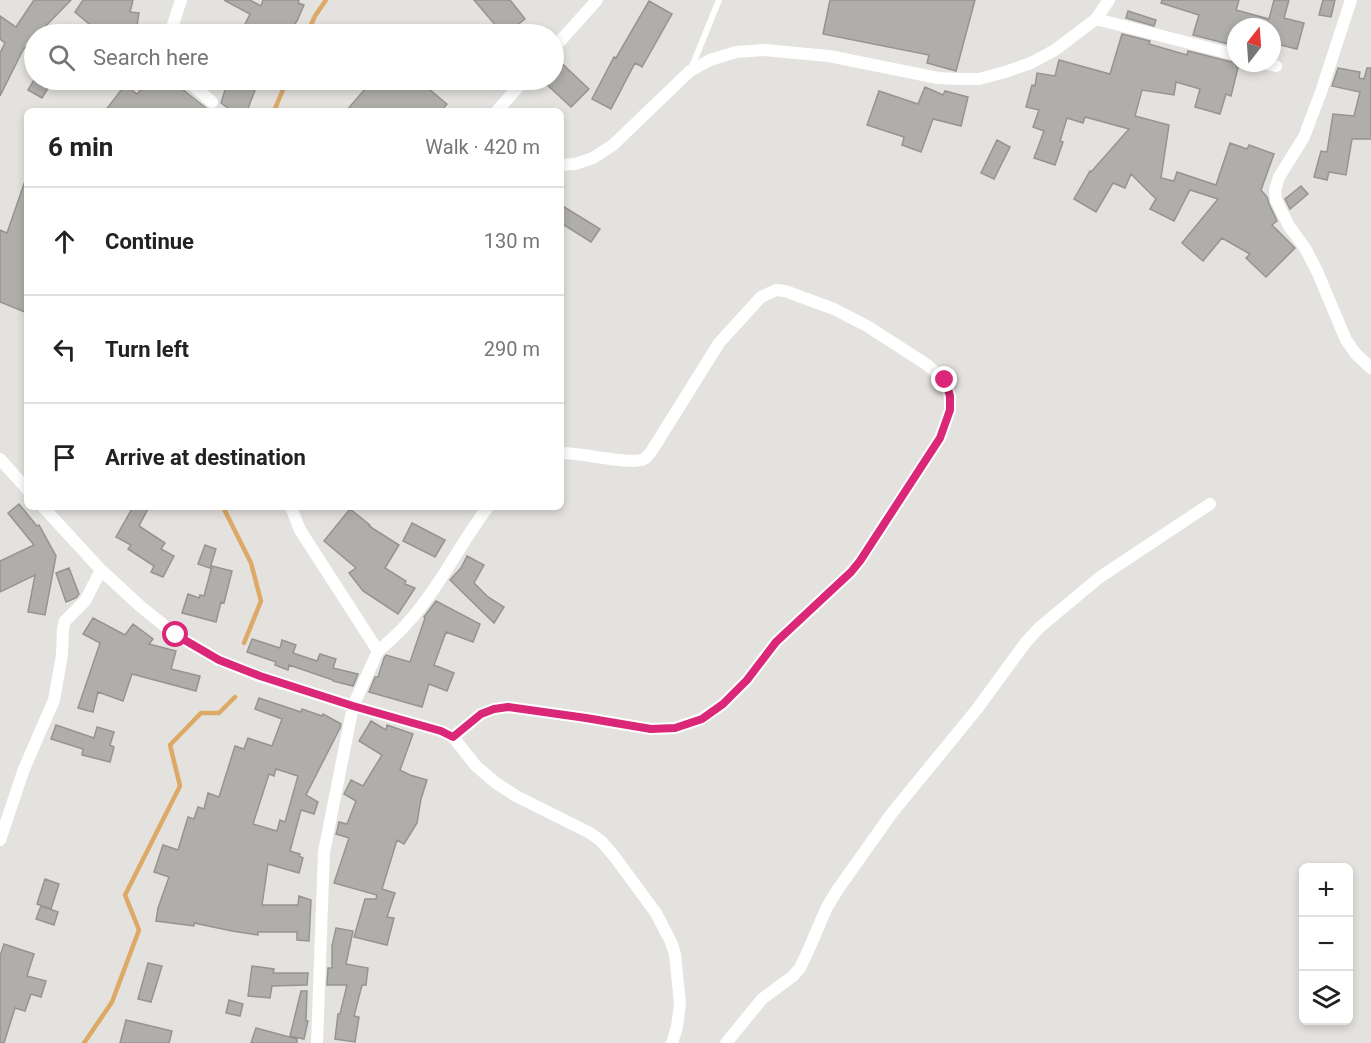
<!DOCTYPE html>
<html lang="en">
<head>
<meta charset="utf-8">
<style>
  body { margin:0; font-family:Roboto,sans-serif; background:#f6f6f6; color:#222 }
  .controls { position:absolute; right:18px; bottom:18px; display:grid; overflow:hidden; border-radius:9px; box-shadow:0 3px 9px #0003 }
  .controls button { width:54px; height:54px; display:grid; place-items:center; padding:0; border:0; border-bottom:2px solid #e0e0e0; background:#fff; color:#222; font:30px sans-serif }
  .compass { position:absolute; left:1227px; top:18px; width:54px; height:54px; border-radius:50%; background:#fff; box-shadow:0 3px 9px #0003; rotate:17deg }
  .stop { position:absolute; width:18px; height:18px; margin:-14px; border:4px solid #db2777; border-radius:50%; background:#fff }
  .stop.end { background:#db2777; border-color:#fff; box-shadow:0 2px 6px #0008 }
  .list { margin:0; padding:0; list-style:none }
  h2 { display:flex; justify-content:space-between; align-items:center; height:78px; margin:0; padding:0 24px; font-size:26px }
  h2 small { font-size:20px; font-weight:400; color:#767676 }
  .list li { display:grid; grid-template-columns:39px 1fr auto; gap:18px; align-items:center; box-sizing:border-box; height:108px; padding:0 24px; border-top:2px solid #e0e0e0 }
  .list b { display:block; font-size:22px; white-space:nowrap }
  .list em { font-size:20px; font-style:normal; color:#767676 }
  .icon { flex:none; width:33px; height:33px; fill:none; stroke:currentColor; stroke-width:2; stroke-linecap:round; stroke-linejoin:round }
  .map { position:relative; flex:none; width:1371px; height:1043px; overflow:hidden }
  .search { position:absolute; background:#fff; box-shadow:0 3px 9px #0003; left:24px; top:24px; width:540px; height:66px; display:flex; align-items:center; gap:15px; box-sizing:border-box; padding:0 21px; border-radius:33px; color:#767676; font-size:22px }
  .panel { position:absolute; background:#fff; box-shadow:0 3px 9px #0003; left:24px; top:108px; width:540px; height:402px; border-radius:9px }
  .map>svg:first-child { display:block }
</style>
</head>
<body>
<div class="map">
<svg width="1371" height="1043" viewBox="0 0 1371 1043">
  <rect width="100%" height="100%" fill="#e4e2df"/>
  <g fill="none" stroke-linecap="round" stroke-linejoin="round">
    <path stroke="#dca966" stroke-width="4.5" d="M 307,34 L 315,16 L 326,0
      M 274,111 L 287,80
      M 223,507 L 251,563 L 261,601 L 244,643
      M 84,1043 L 112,1002 L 139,930 L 125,895 L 180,786 L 170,745 L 201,713 L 219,713 L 235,697"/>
  </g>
  <path fill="#b0aeab" stroke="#969391" stroke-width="1.5" fill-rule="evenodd" d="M 34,0 L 71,0 L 38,34 L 34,34 L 34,38 L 23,50 L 0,96 L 0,53 L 5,43 L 0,39 L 0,16 L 16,27 Z
    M 83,0 L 133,0 L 130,12 L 139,13 L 137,26 L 133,26 L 129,34 L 101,34 L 75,12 Z
    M 224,0 L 250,0 L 261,6 L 263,0 L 299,0 L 298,3 L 304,5 L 297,21 L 287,34 L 240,34 L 250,14 Z
    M 474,0 L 510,0 L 525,19 L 506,34 L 503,34 Z
    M 830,0 L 975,0 L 956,71 L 927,63 L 929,55 L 823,34 Z
    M 1162,0 L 1239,0 L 1236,10 L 1269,19 L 1274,0 L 1289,0 L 1284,18 L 1304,23 L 1297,49 L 1272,43 L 1272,27 L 1236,27 L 1236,46 L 1193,35 L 1199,15 L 1161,3 Z
    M 1323,0 L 1335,0 L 1331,17 L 1319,15 Z
    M 649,1 L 672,14 L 642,67 L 635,63 L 611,109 L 592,99 L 614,57 L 616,58 Z
    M 1128,11 L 1156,20 L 1154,26 L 1126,18 Z
    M 1122,34 L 1150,41 L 1149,44 L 1187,55 L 1188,51 L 1236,63 L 1236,67 L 1238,68 L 1231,96 L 1226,94 L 1220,114 L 1195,107 L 1200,89 L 1176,82 L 1174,95 L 1142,90 L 1135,116 L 1169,125 L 1161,178 L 1174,181 L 1177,172 L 1216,185 L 1230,143 L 1247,149 L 1249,145 L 1274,154 L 1261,190 L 1267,197 L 1269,204 L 1277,221 L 1272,225 L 1295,248 L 1266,277 L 1246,258 L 1250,254 L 1222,238 L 1203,261 L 1182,243 L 1218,199 L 1190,190 L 1174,221 L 1150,209 L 1156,199 L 1131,174 L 1125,188 L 1113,183 L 1096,212 L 1074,199 L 1090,171 L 1091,172 L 1129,129 L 1085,117 L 1083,123 L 1067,118 L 1060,141 L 1063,142 L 1055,165 L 1034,158 L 1044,131 L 1033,127 L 1039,110 L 1026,107 L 1032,85 L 1035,86 L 1037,73 L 1055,76 L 1059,60 L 1110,74 Z
    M 554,56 L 589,89 L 571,107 L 542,80 L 554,80 Z
    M 1338,68 L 1360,72 L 1359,78 L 1364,79 L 1367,68 L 1371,68 L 1371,139 L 1352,139 L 1346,175 L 1329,172 L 1327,180 L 1314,177 L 1321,151 L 1327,152 L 1333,114 L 1354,116 L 1360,92 L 1332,86 Z
    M 34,80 L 53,80 L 42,98 L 28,90 Z
    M 150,80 L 156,80 L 167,89 L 173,82 L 206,108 L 203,111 L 105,111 L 125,85 L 137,94 Z
    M 228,80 L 241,80 L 257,85 L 247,111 L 232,111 L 221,103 Z
    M 373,80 L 418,80 L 447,104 L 441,111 L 346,111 Z
    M 925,87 L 943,95 L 945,91 L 968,97 L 961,126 L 933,119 L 921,152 L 902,145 L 904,137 L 867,125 L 879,91 L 918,104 Z
    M 997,140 L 1010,147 L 994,179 L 981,173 Z
    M 25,181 L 27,181 L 27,313 L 0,302 L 0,230 L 7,233 Z
    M 1301,186 L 1308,194 L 1290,209 L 1285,199 Z
    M 561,205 L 600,229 L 591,242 L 561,223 Z
    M 19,504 L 37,526 L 39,525 L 56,556 L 45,615 L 28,612 L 35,575 L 0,592 L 0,561 L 34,545 L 8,513 Z
    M 133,507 L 149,507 L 139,526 L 165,543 L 161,549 L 174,556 L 163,577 L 151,572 L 154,566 L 128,549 L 131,545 L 116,537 Z
    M 350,509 L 370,525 L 369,526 L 399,545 L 385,568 L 406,581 L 405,584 L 415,588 L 398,614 L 363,591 L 349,573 L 356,568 L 324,541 Z
    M 412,523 L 445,540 L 435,557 L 403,541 Z
    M 205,545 L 216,549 L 210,568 L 198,564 Z
    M 467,556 L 484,565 L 474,583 L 488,597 L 504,607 L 494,623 L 450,580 L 461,568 Z
    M 212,566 L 232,571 L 224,603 L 221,602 L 216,622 L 182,613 L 188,594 L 199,598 L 200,595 L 204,596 Z
    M 69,568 L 79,594 L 76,598 L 66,602 L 56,573 Z
    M 436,601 L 480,624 L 473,642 L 446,632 L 434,665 L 454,673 L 447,691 L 429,684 L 422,707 L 369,692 L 375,677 L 378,677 L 384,658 L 386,655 L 410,662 L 425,618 L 424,617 Z
    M 93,618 L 125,635 L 133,624 L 153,639 L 149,644 L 176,651 L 171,669 L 200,676 L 196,691 L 132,674 L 123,701 L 98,692 L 93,712 L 78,708 L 100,643 L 83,634 Z
    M 252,639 L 280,648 L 282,640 L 296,645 L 293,653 L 317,661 L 320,654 L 336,659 L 333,668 L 358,674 L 353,686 L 333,681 L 333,680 L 289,665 L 288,670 L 275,665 L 276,662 L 247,652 Z
    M 259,698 L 301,712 L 302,709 L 322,716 L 323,714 L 341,724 L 340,728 L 306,795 L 318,802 L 314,814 L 301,810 L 290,851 L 300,854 L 299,856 L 303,858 L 299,873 L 268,864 L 262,905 L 298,905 L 299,896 L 311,900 L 309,941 L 297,940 L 297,932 L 258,932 L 258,935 L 232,931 L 194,923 L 194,926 L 156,921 L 158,908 L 169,877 L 154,872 L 163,845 L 178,850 L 188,817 L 194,819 L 198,807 L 204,809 L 208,793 L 219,797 L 235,746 L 244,749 L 248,738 L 272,746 L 282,719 L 255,709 ZM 276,769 L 298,776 L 285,822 L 280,820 L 277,831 L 253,824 L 269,774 L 274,776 Z
    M 371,721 L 386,730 L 387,725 L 413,734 L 400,770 L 410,775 L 427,780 L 421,799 L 417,823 L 404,844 L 397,840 L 382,889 L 395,893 L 387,917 L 394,918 L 387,945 L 354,937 L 365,899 L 376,899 L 377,895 L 334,883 L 349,838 L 336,834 L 337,831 L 339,822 L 347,824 L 356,801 L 344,794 L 351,780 L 363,786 L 382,755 L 359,741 Z
    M 56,725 L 94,738 L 97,727 L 114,732 L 110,745 L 114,747 L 110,762 L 82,755 L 83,749 L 51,739 Z
    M 45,879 L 59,884 L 51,909 L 37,904 Z
    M 41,906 L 58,912 L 54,925 L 36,919 Z
    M 336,928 L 353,931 L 346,964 L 368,968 L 366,985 L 362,985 L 354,1016 L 359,1017 L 355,1042 L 335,1039 L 338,1014 L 340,1014 L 347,985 L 327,985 L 328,968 L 332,968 L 332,946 Z
    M 4,944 L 34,954 L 27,976 L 46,981 L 41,997 L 31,994 L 25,1011 L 15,1008 L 4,1043 L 0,1043 L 0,956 Z
    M 148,963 L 162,966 L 151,1002 L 138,999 Z
    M 252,966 L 274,969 L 273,973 L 308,973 L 307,985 L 272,986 L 270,998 L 248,996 Z
    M 301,991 L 307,991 L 306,1021 L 308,1021 L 304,1039 L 290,1036 Z
    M 229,1000 L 243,1004 L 240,1016 L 226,1013 Z
    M 126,1020 L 172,1031 L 169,1043 L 120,1043 Z
    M 256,1028 L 297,1039 L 297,1043 L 251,1043 Z"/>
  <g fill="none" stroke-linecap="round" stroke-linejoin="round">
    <path stroke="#fff" stroke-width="6" d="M 691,69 L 719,0"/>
    <path stroke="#fff" stroke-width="12" d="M 1351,0 L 1321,92 L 1304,137 L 1279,177 L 1275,190 L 1276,200 L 1289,226 L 1305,248 L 1317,271 L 1346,340 L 1356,354 L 1371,368
      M 1096,19 L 1236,55
      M 170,34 L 181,0
      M 554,48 L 597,0
      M 1265,63 L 1276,66
      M 187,80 L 212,102
      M 497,111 L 524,80
      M 561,165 L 575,164 L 593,158 L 613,145 L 690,71 L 710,60 L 736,52 L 764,50 L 829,56 L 938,78 L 960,79 L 979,79 L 1005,72 L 1031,63 L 1055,50 L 1096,19 L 1109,0
      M 0,459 L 27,489
      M 43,507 L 101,570 L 140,606 L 176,635 L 219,660 L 259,676 L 353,706 L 441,731 L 453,737 L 476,766 L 496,783 L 516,796 L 590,833 L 601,841 L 614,856 L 656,913 L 671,942 L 675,954 L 680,1004 L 677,1027 L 672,1043
      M 291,507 L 300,530 L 378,651 L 353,706 L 324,852 L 317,1043
      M 378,651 C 395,637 410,622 423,604 C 447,573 464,538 488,507
      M 453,737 L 481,714 L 494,709 L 508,707 L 586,718 L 651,729 L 675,728 L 701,719 L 723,704 L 747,680 L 776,642 L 851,572 L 860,561 L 940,438 L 950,410 L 950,396 L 945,380 L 926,364 L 867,326 L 834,309 L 785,291 L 776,290 L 761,297 L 719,343 L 651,452 C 648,455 647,458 644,459 C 632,466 579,452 561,453
      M 0,840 L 24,769 L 54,700 L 62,655 L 63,629 L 65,621 L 85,601 L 101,570
      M 726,1043 L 762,999 L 793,976 L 800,968 L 808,951 L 827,907 L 838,889 L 892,813 L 977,709 L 1026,642 L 1040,627 L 1100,577 L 1210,504"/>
  </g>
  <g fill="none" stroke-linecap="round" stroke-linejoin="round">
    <path stroke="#db2777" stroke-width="8" d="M 176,635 L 219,660 L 260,676 L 353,706 L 441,731 L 453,737 L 481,714 L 494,709 L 508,707 L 586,718 L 651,729 L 675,728 L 702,719 L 723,704 L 747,680 L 776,642 L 851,572 L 860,561 L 940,438 L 950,410 L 950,396 L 945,380"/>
  </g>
</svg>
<div class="controls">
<button>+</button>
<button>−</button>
<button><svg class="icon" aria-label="layers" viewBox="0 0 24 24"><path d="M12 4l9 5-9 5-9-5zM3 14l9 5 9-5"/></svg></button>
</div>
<svg class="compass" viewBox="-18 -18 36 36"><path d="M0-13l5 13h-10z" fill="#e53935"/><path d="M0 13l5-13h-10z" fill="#767676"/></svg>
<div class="stop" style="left:176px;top:635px"></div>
<div class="stop end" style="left:945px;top:380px"></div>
<div class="search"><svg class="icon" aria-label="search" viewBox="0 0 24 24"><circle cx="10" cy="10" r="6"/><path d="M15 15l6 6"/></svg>Search here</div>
<section class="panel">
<h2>6 min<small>Walk · 420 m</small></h2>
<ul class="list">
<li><svg class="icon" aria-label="ahead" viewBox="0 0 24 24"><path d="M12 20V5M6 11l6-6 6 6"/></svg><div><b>Continue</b></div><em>130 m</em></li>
<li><svg class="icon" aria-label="left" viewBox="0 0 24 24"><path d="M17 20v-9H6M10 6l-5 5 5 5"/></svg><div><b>Turn left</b></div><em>290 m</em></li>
<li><svg class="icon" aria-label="arrive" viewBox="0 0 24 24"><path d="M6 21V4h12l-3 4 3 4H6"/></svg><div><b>Arrive at destination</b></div></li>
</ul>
</section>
</div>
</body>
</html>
